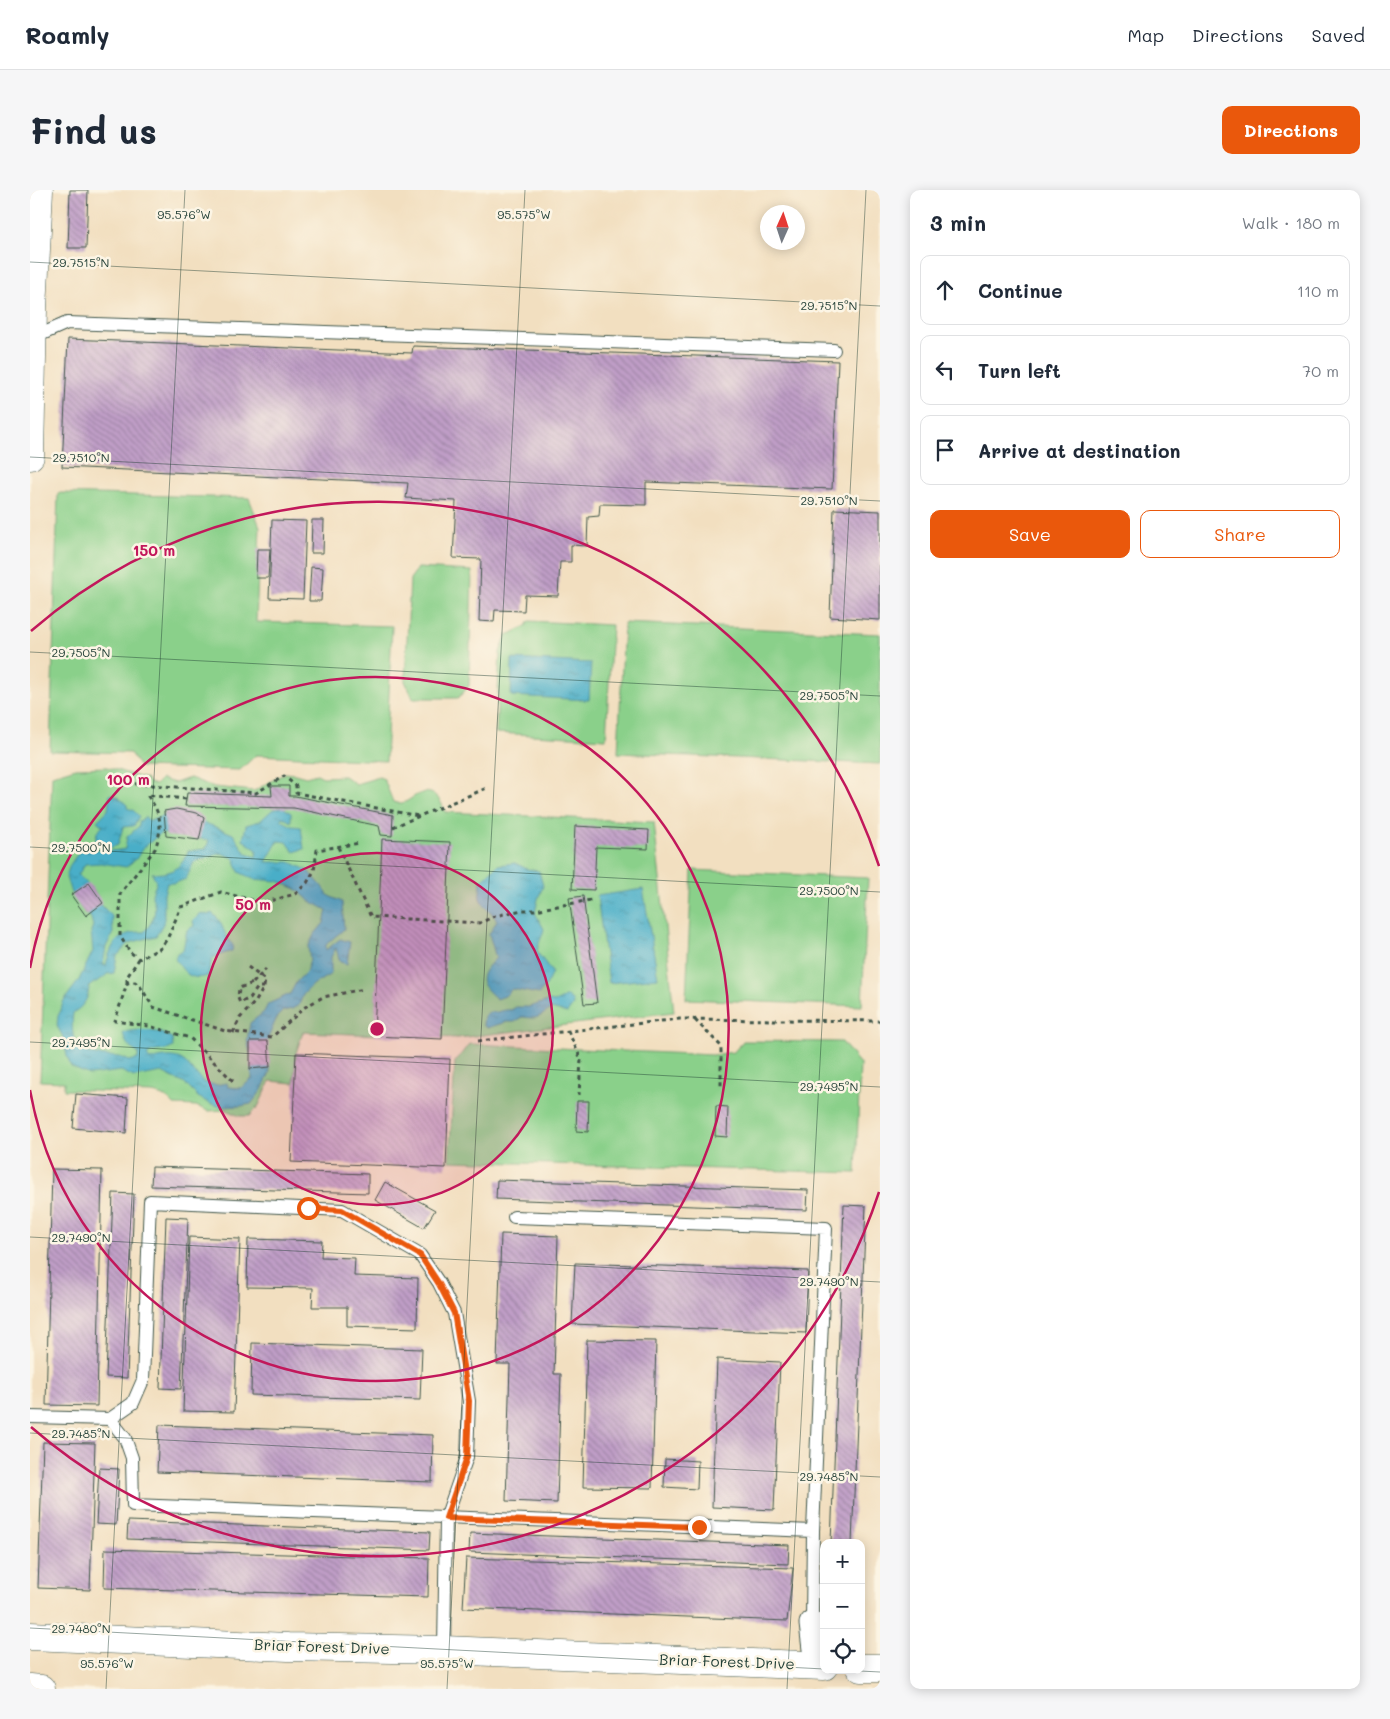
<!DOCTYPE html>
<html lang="en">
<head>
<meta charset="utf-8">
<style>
  body { margin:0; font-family:Mali,sans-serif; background:#f6f6f7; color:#1f2937 }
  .controls { position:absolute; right:15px; bottom:15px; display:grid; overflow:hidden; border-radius:10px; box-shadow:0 2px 12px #0003 }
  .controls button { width:45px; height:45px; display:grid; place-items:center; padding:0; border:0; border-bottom:1px solid #e0e1e3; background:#fff; color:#1f2937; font:25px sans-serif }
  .compass { position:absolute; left:730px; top:15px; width:45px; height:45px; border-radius:50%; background:#fff; box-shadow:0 2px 12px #0003; rotate:3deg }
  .stop { position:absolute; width:15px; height:15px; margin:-11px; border:4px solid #ea580c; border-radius:50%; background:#fff }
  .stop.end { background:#ea580c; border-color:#fff; box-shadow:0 1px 5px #0008 }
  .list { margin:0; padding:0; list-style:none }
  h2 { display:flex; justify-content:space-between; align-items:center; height:65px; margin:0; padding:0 20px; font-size:21px }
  h2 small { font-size:16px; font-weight:400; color:#747a83 }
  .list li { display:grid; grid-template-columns:32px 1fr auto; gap:15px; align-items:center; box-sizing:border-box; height:70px; margin:0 10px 10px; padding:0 10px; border:1px solid #e0e1e3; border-radius:10px }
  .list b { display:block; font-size:19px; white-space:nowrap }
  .list em { font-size:16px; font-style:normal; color:#747a83 }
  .actions { display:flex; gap:10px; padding:15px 20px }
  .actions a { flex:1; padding:11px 0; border:1px solid #ea580c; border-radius:10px; text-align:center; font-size:18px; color:#ea580c }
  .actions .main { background:#ea580c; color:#fff }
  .icon { flex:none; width:28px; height:28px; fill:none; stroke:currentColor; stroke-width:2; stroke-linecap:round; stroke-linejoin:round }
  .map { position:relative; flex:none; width:850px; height:1499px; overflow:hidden; border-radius:10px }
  header { display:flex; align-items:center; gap:30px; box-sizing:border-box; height:70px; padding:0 25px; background:#fff; border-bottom:1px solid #e0e1e3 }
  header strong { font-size:24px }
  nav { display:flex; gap:28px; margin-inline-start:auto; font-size:18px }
  .intro { display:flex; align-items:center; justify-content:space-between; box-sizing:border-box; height:120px; padding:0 30px }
  h1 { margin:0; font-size:35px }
  .button { padding:12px 22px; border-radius:10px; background:#ea580c; color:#fff; font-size:18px; font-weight:700 }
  main { display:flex; gap:30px; padding:0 30px }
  aside { flex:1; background:#fff; border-radius:10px; box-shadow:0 2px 12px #0003 }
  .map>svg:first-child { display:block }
</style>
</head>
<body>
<header>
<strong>Roamly</strong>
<nav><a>Map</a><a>Directions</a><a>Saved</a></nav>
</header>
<div class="intro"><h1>Find us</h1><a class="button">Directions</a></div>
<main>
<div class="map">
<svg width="850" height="1499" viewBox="0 0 850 1499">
  <defs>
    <pattern id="water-ripples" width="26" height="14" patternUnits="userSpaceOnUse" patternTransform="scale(1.25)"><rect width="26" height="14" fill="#48aec8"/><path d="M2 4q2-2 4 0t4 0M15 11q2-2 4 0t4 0" fill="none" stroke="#3b8fa3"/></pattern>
    <pattern id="building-back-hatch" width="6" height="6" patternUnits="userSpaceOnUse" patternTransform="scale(1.25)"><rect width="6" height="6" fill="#c09ec7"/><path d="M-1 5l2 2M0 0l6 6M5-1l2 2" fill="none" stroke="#9b82a2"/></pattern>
  </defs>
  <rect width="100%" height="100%" fill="#fcf5e5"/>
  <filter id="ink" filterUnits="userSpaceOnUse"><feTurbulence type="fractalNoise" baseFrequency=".02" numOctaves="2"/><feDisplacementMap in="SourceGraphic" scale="10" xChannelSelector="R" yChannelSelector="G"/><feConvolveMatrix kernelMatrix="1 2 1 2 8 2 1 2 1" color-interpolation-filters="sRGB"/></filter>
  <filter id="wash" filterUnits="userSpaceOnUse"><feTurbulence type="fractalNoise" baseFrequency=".0096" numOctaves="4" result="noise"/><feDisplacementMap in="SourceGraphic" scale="20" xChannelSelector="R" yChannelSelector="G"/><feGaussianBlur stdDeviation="1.12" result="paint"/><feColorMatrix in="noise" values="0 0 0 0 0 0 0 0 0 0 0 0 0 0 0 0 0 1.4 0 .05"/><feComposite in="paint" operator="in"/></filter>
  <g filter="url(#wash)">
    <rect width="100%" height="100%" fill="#f2dfc0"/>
    <path fill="#8ad08a" stroke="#54865f" d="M 28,303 L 219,308 L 230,337 L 226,432 L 362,436 L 356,571 L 226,565 L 210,580 L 110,577 L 100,563 L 20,561 Z
      M 388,378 L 442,381 L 439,496 L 428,508 L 383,508 L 375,491 L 380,389 Z
      M 499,431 L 582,435 L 576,549 L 466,543 L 470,462 L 476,446 L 496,436 Z
      M 594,433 L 850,444 L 850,574 L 588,563 Z
      M 77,577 L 116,589 L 119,593 L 125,595 L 131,589 L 145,593 L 160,588 L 184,597 L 224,601 L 255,583 L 265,584 L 276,587 L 287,584 L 293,587 L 314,586 L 326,594 L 349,587 L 354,589 L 363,612 C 376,616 379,608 389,604 C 404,598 411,610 415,622 L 624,632 L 644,822 L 428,848 L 273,842 L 266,863 L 264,893 L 240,891 L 228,917 L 219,926 L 209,926 L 196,920 L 178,921 L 166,916 L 144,915 C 138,907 132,905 122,903 L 34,900 L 34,892 L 10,891 L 22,585 L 46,578 Z
      M 662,680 L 838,688 L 832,816 L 656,809 Z
      M 713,851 L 812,852 L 830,874 L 826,983 L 419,971 L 425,872 L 439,854 L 683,865 L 704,862 Z"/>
    <path fill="url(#water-ripples)" stroke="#34767e" fill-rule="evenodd" d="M 482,469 L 561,473 L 559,510 L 481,506 Z
      M 80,604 L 88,607 L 97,615 L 97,618 L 103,620 L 109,626 L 104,636 L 93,637 L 88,655 C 79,659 73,659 65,653 L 67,642 L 73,636 L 67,631 L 78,620 Z
      M 253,617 L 261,623 L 261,632 L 252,627 L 251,630 L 262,636 L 271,637 L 274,659 L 264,662 L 257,652 L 248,651 L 236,672 L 260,672 L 277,680 L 290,694 L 299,706 L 312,712 L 314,739 C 308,745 301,749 296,755 L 296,760 L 310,749 L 320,752 L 317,774 L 310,772 L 306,758 L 301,767 L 301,784 L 281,796 L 273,805 L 269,815 L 262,819 L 253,821 L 247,827 L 236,853 L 240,882 L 232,900 L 221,914 L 211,916 L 193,917 L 181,914 L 168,907 L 155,894 L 132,882 L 104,887 L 91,881 L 59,885 L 41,877 L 37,866 L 33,847 L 27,836 L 28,826 L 31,820 L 33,812 L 49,790 L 63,761 L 61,741 L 63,736 L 61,728 L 41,703 L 36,687 L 40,675 L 48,663 L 55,658 C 69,661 81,662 95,659 L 97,647 L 109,636 L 109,632 L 115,627 L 120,631 L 145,621 L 203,644 L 215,662 L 226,667 L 227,660 L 213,650 L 216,635 L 230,631 L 242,620 ZM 131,643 L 179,650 L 176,659 L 158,661 C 152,679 139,685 122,683 C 130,697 123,695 122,706 C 122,709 124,710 124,713 C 127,724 121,735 114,742 C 90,741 81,753 76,775 L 73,775 L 76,757 L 83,743 L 82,726 L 72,716 L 60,696 L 48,685 L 55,674 L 71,673 L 96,677 L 107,668 L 112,659 ZM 191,663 L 204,668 L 209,682 L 223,689 L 248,691 L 266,699 L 280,711 L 297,720 L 294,733 L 284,745 L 278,757 L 280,770 L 276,782 L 267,791 L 260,804 L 238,814 L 234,822 L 220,833 L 217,850 L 221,867 L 222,889 L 211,898 L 198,897 L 197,893 L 185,895 L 173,892 C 169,886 165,883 160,878 C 157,875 158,874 155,872 C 146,864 131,867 120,870 L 117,865 C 125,858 135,863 143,857 L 142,848 C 130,840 106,838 93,843 C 95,853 99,858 108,863 L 108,869 L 99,871 C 92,866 85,867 76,866 C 46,865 40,852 43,823 C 53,816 58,811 59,797 C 64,791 72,791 77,784 L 84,783 L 87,766 L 99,753 L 126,746 L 134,732 L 134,705 L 137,693 L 145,693 L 156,689 L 164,672 Z
      M 485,673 L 497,679 L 509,681 L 513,696 L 508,709 L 505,723 L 514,739 C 512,748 508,753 507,762 L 522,782 L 516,796 L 509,804 L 482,799 L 475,806 L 467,809 C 447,792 448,786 466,768 L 459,744 L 467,731 C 464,723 453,717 450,708 C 449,704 451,696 451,691 L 468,675 Z
      M 613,699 L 628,788 L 579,793 L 567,706 Z
      M 171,723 L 178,725 L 182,723 C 195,733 192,745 203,755 L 202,761 L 187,766 L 182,769 L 178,786 C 159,791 155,783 145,769 L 147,763 L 153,760 L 157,740 L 164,736 L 163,731 Z
      M 537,806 L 542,810 L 543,815 L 537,823 L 521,819 C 515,823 509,828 503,828 C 492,828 494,824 485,832 L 476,832 L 457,838 L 453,835 L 454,826 L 459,822 C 467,824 472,819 481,820 L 486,817 L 499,817 L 518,811 L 525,812 Z"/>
    <g id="blocks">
      <path fill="url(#building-back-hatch)" d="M 40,0 L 58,0 L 56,58 L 38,58 Z
        M 38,149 L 382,163 L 383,156 L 808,171 L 802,299 L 616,292 L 616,315 L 570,314 L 569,326 L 558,327 L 557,356 L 541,355 L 541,372 L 530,372 L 528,406 L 495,405 L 494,421 L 465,420 L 464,432 L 449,431 L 451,369 L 423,368 L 426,311 L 376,308 L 378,293 L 32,277 Z
        M 804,319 L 850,321 L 850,430 L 800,427 Z
        M 242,330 L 276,331 L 273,409 L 239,408 Z
        M 282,330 L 294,330 L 293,363 L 281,363 Z
        M 227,359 L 240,359 L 238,388 L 226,388 Z
        M 281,377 L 293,378 L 291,411 L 279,411 Z
        M 241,596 L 259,596 L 259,606 L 265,606 L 363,625 L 362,646 L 351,645 L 349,636 L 264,618 L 155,616 L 157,603 L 242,606 Z
        M 146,619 L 167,623 L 174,628 L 169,650 L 136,646 L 134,621 Z
        M 545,636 L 619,640 L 618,659 L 566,657 L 564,700 L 542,699 Z
        M 352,649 L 420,652 L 412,849 L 344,846 Z
        M 59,693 L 73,713 L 56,726 L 41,705 Z
        M 553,706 L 567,813 L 554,814 L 539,708 Z
        M 220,851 L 238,851 L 240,877 L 220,879 Z
        M 266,863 L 420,869 L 416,978 L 261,972 Z
        M 46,904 L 98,908 L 96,943 L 43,938 Z
        M 547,911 L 559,911 L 558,942 L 546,941 Z
        M 686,916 L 698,917 L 697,947 L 685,946 Z
        M 122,977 L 338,984 L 338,1003 L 121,996 Z
        M 22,979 L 72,980 L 67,1216 L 16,1215 Z
        M 467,990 L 778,1000 L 777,1020 L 466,1009 Z
        M 355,992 L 405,1020 L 394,1038 L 345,1010 Z
        M 83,1003 L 104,1004 L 97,1188 L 76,1187 Z
        M 814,1015 L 836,1016 L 822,1353 L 801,1353 Z
        M 136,1027 L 158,1028 L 151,1199 L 130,1198 Z
        M 471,1044 L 528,1046 L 524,1184 L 531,1184 L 527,1313 L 476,1311 L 480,1174 L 467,1174 Z
        M 159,1047 L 210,1049 L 204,1222 L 153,1221 Z
        M 218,1049 L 292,1051 L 291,1067 L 325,1068 L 324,1086 L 388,1088 L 387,1138 L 317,1136 L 317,1117 L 282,1117 L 283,1098 L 217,1097 Z
        M 545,1073 L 778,1081 L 776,1143 L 542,1134 Z
        M 557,1150 L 626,1151 L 622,1298 L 553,1297 Z
        M 222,1153 L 392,1159 L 390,1210 L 221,1205 Z
        M 687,1169 L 750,1172 L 744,1320 L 682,1317 Z
        M 129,1235 L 403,1245 L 402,1292 L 127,1282 Z
        M 13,1252 L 65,1253 L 60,1400 L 8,1398 Z
        M 635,1269 L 668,1271 L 667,1299 L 634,1297 Z
        M 69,1278 L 89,1279 L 86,1335 L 66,1334 Z
        M 98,1331 L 400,1342 L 399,1360 L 97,1349 Z
        M 440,1343 L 759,1355 L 758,1374 L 439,1362 Z
        M 75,1359 L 399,1368 L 398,1407 L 74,1398 Z
        M 436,1368 L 763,1378 L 757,1431 L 433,1418 Z"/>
    </g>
  </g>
  <g filter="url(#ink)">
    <use href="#blocks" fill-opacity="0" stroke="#3f5549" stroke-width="1"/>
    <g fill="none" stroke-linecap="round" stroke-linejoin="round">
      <defs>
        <path id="service" d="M 3,148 L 37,133 L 804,160
          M 484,1027 L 796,1038 L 783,1341 L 782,1434
          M 0,1227 L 80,1229 L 103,1213 L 113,1190 L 120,1011 L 312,1020 L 390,1065 L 409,1093 L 424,1123 L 439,1211 L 437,1267 L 416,1328 L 414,1460
          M 80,1229 L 95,1248 L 102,1268 L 103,1315 L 783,1341"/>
        <path id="minor" d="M 782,1434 L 787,1476"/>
        <path id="tertiary" d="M 0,266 L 3,119 L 9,0"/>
        <path id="secondary" d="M 0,1446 L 258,1457 L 414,1460 L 794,1476
          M 831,1478 L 850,1478
          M 0,1498 L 11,1499"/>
      </defs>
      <use href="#service" stroke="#3f5549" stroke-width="14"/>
      <use href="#minor" stroke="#3f5549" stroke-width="27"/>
      <use href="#tertiary" stroke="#3f5549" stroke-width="29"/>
      <use href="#secondary" stroke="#3f5549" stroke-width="29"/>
      <path stroke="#3f5549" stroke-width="3" stroke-dasharray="4 4" stroke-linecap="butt" d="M 81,592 L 226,603 L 254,586 L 266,596 L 266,603 L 389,626
        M 156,609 L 117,605 C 132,625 133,636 125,659 L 90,704 L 90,746 L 100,762 L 109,769 L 131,758 L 138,747 L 151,717 L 191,702 L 233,713 L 265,704 L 277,693 L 284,681 L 287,660 L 330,653
        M 363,637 L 457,598
        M 308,657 L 341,727 L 450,733 L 465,726 L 492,720 L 505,720 L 561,710
        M 218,777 L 235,790 L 234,797
        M 97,793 L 97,787 L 109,769
        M 665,830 L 691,856 L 691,897
        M 538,841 L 551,869 L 549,905
        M 203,843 L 210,828 L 226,811 L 234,797 L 228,797 L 220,808 L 210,813 L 208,808 L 209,798 L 223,793
        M 448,851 L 650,829 L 850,831
        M 203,891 L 160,848 L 119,836 L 85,831 L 97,793 L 105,792 L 110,796 L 123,817 L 195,841 L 242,847 L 275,817 L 293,807 L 334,799"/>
      <use href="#service" stroke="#fff" stroke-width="12"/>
      <use href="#minor" stroke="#fff" stroke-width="25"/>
      <use href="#tertiary" stroke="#fff" stroke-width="28"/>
      <use href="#secondary" stroke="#fff" stroke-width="28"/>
      <path stroke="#3f5549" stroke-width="3" stroke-dasharray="4 4" stroke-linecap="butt" d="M 223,793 L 236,779"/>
    </g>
  </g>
  <g fill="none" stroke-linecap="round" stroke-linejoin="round" filter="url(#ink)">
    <path stroke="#ea580c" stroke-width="6" d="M 278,1018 L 312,1020 L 390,1065 L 409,1094 L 424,1123 L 439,1211 L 437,1267 L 416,1328 L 669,1337"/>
  </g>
  <path fill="none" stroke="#1f3d34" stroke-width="1" stroke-opacity="0.45" d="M 0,72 L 850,116M 0,267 L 850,311M 0,462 L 850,506M 0,657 L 850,702M 0,852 L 850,897M 0,1047 L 850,1092M 0,1243 L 850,1287M 0,1438 L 794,1479M 810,1480 L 850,1482M 76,1499 L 155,0M 417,1499 L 495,0M 757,1499 L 836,0"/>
  <circle cx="347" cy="839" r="176" fill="#c2185b" fill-opacity=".12"/>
  <g fill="none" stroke="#c2185b" stroke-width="2.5">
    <circle cx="347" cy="839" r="176"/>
    <path d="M0 778A352 352 0 1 1 0 900"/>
    <path d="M849 1002A528 528 0 0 1 1 1237M1 441A528 528 0 0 1 849 676"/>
  </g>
  <g text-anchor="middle" stroke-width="5" stroke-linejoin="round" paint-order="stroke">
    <g font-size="15" fill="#1f3d34" stroke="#fcf5e5">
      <text transform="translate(292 1457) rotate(2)" y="5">Briar Forest Drive</text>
      <text transform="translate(697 1472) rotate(2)" y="5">Briar Forest Drive</text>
    </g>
  </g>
  <g font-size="12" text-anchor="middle" fill="#1f3d34" stroke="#fcf5e5" stroke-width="5" stroke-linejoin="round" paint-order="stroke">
    <text x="154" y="29">95.576°W</text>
    <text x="494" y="29">95.575°W</text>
    <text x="51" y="77">29.7515°N</text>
    <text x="799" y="120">29.7515°N</text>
    <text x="51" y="272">29.7510°N</text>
    <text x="799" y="315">29.7510°N</text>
    <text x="51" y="467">29.7505°N</text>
    <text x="799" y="510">29.7505°N</text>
    <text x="51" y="662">29.7500°N</text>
    <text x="799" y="705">29.7500°N</text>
    <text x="51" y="857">29.7495°N</text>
    <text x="799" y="901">29.7495°N</text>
    <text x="51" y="1052">29.7490°N</text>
    <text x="799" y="1096">29.7490°N</text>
    <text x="51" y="1248">29.7485°N</text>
    <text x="799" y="1291">29.7485°N</text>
    <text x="51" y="1443">29.7480°N</text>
    <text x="77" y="1478">95.576°W</text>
    <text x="417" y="1478">95.575°W</text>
  </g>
  <circle cx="347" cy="839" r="8" fill="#c2185b" stroke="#fcf5e5" stroke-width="2.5"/>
  <g font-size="15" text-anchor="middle" font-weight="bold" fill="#c2185b" stroke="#fcf5e5" stroke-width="5" stroke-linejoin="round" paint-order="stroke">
    <text x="124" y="366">150 m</text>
    <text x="98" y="595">100 m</text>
    <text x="223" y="720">50 m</text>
  </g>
</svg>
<div class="controls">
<button>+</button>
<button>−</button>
<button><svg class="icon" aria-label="locate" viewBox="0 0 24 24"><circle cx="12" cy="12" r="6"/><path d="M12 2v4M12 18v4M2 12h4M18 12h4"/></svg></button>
</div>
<svg class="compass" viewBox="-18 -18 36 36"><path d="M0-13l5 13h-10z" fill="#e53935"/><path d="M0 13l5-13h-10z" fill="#747a83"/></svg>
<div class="stop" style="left:278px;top:1018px"></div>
<div class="stop end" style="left:669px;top:1337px"></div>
</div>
<aside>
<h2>3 min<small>Walk · 180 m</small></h2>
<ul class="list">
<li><svg class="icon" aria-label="ahead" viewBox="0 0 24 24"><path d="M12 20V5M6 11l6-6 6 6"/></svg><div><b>Continue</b></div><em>110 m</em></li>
<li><svg class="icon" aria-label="left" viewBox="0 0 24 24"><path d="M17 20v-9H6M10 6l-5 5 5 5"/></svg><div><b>Turn left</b></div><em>70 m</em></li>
<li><svg class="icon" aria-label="arrive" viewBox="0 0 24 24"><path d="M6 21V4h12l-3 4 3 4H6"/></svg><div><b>Arrive at destination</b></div></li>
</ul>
<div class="actions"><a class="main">Save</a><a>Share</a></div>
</aside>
</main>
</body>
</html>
